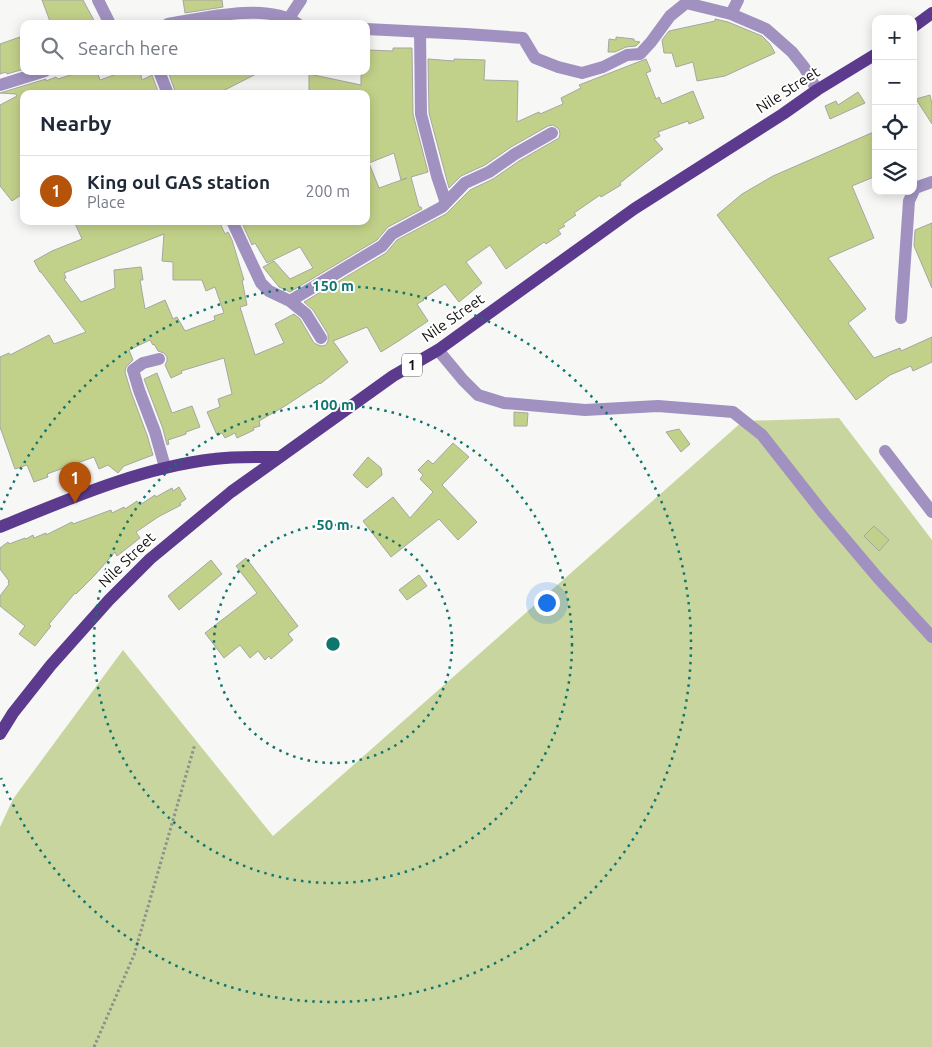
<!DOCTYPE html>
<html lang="en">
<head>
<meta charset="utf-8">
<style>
  body { margin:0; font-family:Ubuntu,sans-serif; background:#f6f6f7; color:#1f2937 }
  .controls { position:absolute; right:15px; top:15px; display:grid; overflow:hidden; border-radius:10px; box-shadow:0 2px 12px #0003 }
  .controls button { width:45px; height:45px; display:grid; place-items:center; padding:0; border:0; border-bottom:1px solid #e0e1e3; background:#fff; color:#1f2937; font:25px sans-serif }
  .you { position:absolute; left:546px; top:602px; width:18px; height:18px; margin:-12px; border:4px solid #fff; border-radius:50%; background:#1a73e8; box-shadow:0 0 0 8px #1a73e833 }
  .badge { display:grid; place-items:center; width:32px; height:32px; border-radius:50%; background:#b45309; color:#fff; font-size:16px; font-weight:700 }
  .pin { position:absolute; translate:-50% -41px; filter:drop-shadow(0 1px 2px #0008) }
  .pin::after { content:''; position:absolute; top:26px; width:18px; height:15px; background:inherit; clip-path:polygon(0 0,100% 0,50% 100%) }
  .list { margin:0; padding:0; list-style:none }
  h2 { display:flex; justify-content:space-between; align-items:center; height:65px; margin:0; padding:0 20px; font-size:21px }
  h2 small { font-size:16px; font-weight:400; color:#747a83 }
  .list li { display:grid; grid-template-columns:32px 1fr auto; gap:15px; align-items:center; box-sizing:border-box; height:70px; padding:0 20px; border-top:1px solid #e0e1e3 }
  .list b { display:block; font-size:19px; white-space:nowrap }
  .list p { margin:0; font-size:16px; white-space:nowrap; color:#747a83 }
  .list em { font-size:16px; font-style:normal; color:#747a83 }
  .icon { flex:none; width:28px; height:28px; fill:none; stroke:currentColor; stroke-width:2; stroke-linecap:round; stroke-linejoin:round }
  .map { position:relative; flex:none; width:932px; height:1047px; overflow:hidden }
  .search { position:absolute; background:#fff; box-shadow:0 2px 12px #0003; left:20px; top:20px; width:350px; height:55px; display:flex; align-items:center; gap:12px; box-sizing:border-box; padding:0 18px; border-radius:10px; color:#747a83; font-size:19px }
  .panel { position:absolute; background:#fff; box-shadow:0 2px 12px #0003; left:20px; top:90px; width:350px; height:135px; border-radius:10px }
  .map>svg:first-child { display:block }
</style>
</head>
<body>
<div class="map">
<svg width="932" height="1047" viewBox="0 0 932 1047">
  <rect width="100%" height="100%" fill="#f7f8f5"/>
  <path fill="#c9d59f" d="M 839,418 L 932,540 L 932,1047 L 0,1047 L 0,827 L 13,799 L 123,650 L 273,836 L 743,421 Z"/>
  <path fill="#c2d189" stroke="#a5a6a2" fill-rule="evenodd" d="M 42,0 L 83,0 L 96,24 L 51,24 Z
    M 183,0 L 222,0 L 223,7 L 185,13 Z
    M 715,19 L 728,22 L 762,36 L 770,44 L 775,53 L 725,76 L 697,81 L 693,62 L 676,67 L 672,53 L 664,53 L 662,40 L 669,31 L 715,21 Z
    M 20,37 L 20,39 L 24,37 L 24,69 L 7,74 L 6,72 L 0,74 L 0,44 Z
    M 616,37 L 634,39 L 634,41 L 640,42 L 636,46 L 626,47 L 615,52 L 608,52 L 609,39 L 616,40 Z
    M 393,48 L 412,48 L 413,114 L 428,172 L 411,177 L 419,207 L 421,207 L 422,209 L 388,227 L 377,240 L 290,292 L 279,287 L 263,267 L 274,261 L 290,279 L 313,268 L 300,247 L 267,263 L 255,243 L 252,245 L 241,221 L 366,221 L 367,94 L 309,94 L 309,74 L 361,85 L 361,71 L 366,71 L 366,59 L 368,59 L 368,50 L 393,51 ZM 394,153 L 401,180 L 407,178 L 379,188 L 369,163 Z
    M 428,59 L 454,61 L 454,59 L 485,60 L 484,80 L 518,81 L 517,122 L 539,112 L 540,114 L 563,104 L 561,98 L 581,88 L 579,85 L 646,59 L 651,71 L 646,73 L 656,99 L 659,97 L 662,104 L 693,91 L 704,118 L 689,124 L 688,121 L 658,132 L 660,136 L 654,139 L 663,149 L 620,183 L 621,185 L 601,197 L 600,195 L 574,213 L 576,215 L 563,224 L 565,226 L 558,230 L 561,234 L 546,244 L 544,242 L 506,269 L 490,245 L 466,262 L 482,283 L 459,302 L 445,284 L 423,299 L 424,300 L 417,304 L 428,321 L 400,340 L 381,352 L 367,327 L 333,341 L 348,362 L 320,384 L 320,383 L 285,406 L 259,421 L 260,426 L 253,428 L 254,430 L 237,438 L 235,433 L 225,438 L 222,433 L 217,435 L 207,412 L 220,407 L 218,399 L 232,394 L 224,358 L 181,371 L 182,373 L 171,378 L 165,365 L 167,361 L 167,357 L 164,353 L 158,351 L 154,344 L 153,345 L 150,340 L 129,350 L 133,360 L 126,367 L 125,372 L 131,392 L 147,435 L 153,455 L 124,466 L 118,473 L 108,465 L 99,469 L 94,457 L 47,474 L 48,477 L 34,482 L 27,465 L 15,469 L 0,427 L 0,357 L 9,353 L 10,355 L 49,335 L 54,344 L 86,332 L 41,272 L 40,272 L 34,261 L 52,251 L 82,239 L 74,221 L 219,221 L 225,234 L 228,232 L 232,240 L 244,280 L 242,280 L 247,305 L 240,307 L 255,355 L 284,343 L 275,324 L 294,314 L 300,319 L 314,343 L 318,345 L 322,346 L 326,345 L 328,341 L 328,334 L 313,310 L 304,302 L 386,253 L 397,240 L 446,214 L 470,190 L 493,179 L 519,161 L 559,138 L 560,134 L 559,129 L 553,125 L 548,126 L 511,147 L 485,165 L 461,176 L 449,188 L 429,113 ZM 164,234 L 162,261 L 173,262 L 173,280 L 202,280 L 206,291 L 215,287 L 224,313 L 214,316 L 215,320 L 185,331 L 177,317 L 173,319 L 165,300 L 145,309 L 140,280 L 143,280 L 141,267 L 114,270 L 115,288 L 81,302 L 64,279 L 66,278 L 64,273 Z
    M 83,71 L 97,71 L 100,80 L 125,71 L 140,71 L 142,80 L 152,75 L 159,94 L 24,94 L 24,193 L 12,201 L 0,186 L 0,105 L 17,96 L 16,94 L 0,93 L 46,79 L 46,81 L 56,77 L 58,79 Z
    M 168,71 L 262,71 L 217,94 L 176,94 Z
    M 858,92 L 865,103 L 830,119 L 825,106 L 836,101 L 838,105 Z
    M 930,95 L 932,104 L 932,124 L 916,99 Z
    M 876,131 L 876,176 L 852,186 L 874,238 L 828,258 L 866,309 L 848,323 L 874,358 L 900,348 L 901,351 L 932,337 L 932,362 L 913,371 L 911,366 L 890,375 L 856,400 L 717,215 L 742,194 L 773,176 Z
    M 932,223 L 932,288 L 914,246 L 915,230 Z
    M 157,373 L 172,413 L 192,406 L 200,427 L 186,432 L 186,434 L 168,440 L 169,444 L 167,445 L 163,429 L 144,379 Z
    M 514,412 L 528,413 L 527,426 L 514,426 Z
    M 679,429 L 690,444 L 681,452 L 666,432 Z
    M 453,443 L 469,457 L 442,485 L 477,522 L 458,540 L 439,519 L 391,557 L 363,521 L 393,497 L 410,518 L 433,492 L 420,479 L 423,475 L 418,470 L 428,460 L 433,464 Z
    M 368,457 L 381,468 L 382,475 L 367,488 L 353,475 Z
    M 179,487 L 186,499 L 180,503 L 181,505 L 158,517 L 136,532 L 140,538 L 117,556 L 115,552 L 94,576 L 76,594 L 75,593 L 49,624 L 51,626 L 35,646 L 19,634 L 25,626 L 0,606 L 0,596 L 9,584 L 8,582 L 9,581 L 0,569 L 0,548 L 8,542 L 9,544 L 25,538 L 26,539 L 33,535 L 34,538 L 46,533 L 46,535 L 72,522 L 73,524 L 111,510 L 112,513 L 124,507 L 125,509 L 137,501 L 140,505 L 155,495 L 156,497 L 172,488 L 173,491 Z
    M 874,526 L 889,540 L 879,551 L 864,536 Z
    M 246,558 L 298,626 L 288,634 L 293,640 L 271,659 L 269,656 L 265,660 L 258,651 L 250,658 L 240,645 L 224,658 L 205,633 L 257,593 L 236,566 Z
    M 211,560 L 222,574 L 179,610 L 168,596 Z
    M 419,575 L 427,586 L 407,600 L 399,590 Z"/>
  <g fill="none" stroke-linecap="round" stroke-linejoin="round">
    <path stroke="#90908e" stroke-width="3" stroke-dasharray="2.5 2.5" stroke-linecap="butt" d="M 94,1047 L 134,955 L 195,744"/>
    <path stroke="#a191c0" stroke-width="12" d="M 98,0 L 110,24
      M 731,14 L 738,0
      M 289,18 L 301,0
      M 168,24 C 203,18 268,2 298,24
      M 366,29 L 466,34 L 523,38 L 535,58 L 558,67 L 582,73 L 603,67 L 627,55 L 640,54 L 651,42 L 670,16 L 686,3 L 731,14 L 766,29 L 792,52 L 804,67 L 817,90
      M 420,32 L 421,114 L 437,176 L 446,203
      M 159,71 L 168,94
      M 0,85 L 45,71
      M 232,221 L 261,283 L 269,291 L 290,301 L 306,314 L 321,338
      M 290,301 L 382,246 L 392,234 L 442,207 L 465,183 L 489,172 L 515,154 L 552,133
      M 901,318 L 909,201 L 915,188 L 932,182
      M 438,350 L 463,380 L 478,395 L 504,403 L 585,410 L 658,406 L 733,412 L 762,435 L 824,514 L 878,578 L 932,637
      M 159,359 L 143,363 L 133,370 L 139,390 L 155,432 L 165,467
      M 885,451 L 932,512"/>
    <path stroke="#5c3a8d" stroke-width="12" d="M 913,27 L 932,13
      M 0,527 C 69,499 139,468 214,459 C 235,456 257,457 278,457
      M 0,734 L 13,713 L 51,665 L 109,600 L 150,559 L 231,492 L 393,376 L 438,350 L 634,209 L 783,114 L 817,90 L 876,54"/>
  </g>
  <g fill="none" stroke="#0f766e" stroke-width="2.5" stroke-dasharray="2.5 5">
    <circle cx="333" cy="644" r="119"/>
    <circle cx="333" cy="644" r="239"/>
    <path d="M1 510A358 358 0 1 1 1 778"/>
  </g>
  <g text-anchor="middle" stroke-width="4" stroke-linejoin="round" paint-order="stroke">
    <rect fill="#fff" stroke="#5a5a59" stroke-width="1" x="402" y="353.5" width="20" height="23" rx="4"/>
    <g font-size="14" font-weight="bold" fill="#131312">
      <text x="412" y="370">1</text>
    </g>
    <g font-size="15" fill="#131312" stroke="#fff">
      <text transform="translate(788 90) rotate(-33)" y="5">Nile Street</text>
      <text transform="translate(453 318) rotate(-35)" y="5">Nile Street</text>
      <text transform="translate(127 560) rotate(-44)" y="5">Nile Street</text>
    </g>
  </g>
  <circle cx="333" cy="644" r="8" fill="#0f766e" stroke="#fff" stroke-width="2.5"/>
  <g font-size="15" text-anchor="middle" font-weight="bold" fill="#0f766e" stroke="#fff" stroke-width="4" stroke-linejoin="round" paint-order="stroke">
    <text x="333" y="291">150 m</text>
    <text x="333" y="410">100 m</text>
    <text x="333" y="530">50 m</text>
  </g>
</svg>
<div class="controls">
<button>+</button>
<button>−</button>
<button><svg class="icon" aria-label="locate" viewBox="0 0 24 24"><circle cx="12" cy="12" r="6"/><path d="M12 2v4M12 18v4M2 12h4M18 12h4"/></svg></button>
<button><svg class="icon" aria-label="layers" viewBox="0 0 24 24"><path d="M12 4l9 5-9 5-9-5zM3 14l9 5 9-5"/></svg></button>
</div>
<div class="you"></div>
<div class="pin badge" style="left:75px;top:503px">1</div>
<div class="search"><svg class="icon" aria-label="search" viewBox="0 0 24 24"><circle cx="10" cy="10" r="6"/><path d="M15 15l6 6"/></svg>Search here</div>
<section class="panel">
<h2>Nearby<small></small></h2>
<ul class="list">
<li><span class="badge">1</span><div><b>King oul GAS station</b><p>Place</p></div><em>200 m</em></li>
</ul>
</section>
</div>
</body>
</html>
